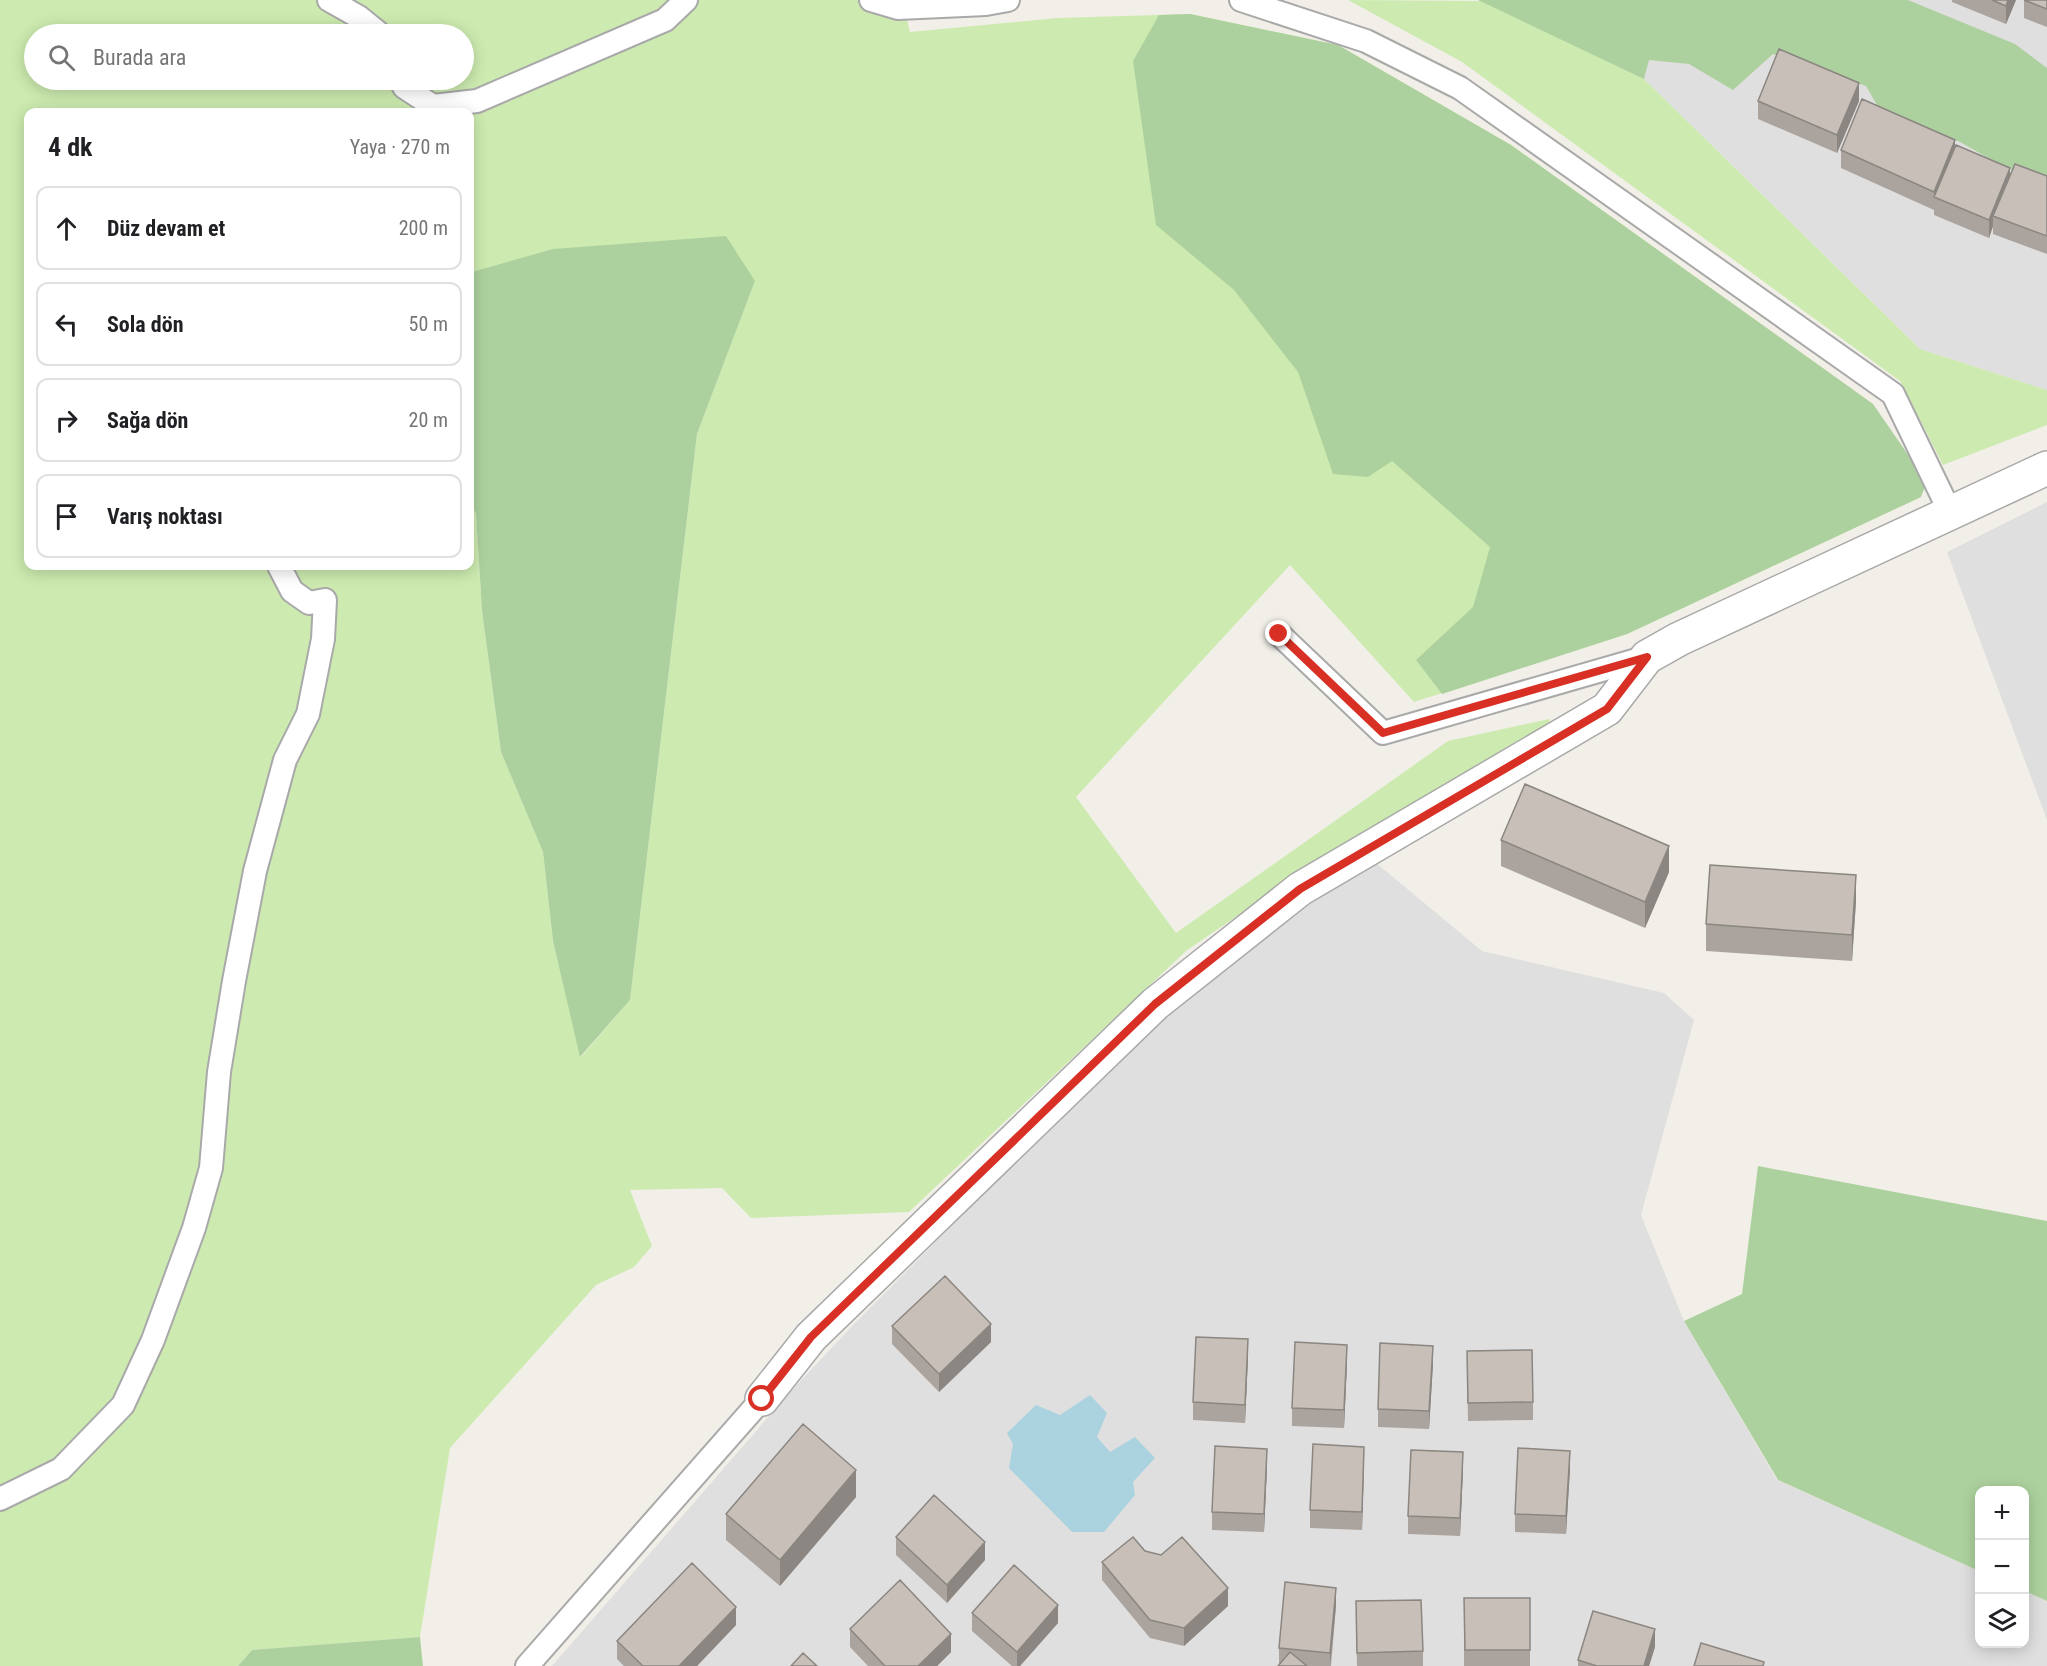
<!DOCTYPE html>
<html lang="tr">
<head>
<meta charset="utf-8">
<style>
  body { margin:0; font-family:"Roboto Condensed",sans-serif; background:#f6f6f6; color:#202124 }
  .controls { position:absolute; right:18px; bottom:18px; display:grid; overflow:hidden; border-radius:12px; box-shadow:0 3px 15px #0003 }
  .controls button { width:54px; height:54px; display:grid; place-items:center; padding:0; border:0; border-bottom:2px solid #e0e0e0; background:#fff; color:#202124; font:30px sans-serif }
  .stop { position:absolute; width:18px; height:18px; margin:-14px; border:4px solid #d93025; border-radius:50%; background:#fff }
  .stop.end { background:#d93025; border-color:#fff; box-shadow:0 2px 6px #0008 }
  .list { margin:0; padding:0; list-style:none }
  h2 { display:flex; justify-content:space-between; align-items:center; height:78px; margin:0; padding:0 24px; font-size:26px }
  h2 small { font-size:20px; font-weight:400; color:#757577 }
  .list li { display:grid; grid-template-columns:39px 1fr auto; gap:18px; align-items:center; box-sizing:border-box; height:84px; margin:0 12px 12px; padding:0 12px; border:2px solid #e0e0e0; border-radius:12px }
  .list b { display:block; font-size:22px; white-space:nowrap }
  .list em { font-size:20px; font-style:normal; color:#757577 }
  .icon { flex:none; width:33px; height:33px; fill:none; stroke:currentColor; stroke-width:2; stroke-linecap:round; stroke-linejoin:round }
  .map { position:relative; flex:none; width:2047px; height:1666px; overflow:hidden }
  .search { position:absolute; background:#fff; box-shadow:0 3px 15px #0003; left:24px; top:24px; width:450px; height:66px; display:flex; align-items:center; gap:15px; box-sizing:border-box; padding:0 21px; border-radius:33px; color:#757577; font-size:22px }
  .panel { position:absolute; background:#fff; box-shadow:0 3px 15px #0003; left:24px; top:108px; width:450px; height:462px; border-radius:12px }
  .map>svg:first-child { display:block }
</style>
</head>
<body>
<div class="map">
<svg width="2047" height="1666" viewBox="0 0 2047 1666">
  <rect width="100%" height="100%" fill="#f2efe9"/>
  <path fill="#e0dfdf" d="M 1478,0 L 2047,0 L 2047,390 L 1920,349 L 1644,79 Z
    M 2047,502 L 2047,820 L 1947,552 Z
    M 1375,862 L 1482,951 L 1664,993 L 1694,1020 L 1641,1215 L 1684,1321 L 1777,1480 L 1979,1571 L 1980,1644 L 2024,1644 L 2025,1591 L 2047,1601 L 2047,1666 L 552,1666 L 791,1391 L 857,1321 L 1155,1022 L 1303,905 Z"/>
  <path fill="#cdebb0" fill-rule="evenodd" d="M 0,0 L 902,0 L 910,32 L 1057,18 L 1190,14 L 1338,45 L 1511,145 L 1873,404 L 1921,497 L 1627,634 L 1414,702 L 1290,565 L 1076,797 L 1176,933 L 1448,741 L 1549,719 L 1553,730 L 1285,883 L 1186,951 L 909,1212 L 751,1218 L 722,1188 L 630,1190 L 652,1246 L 634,1267 L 596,1285 L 450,1448 L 420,1637 L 252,1650 L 238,1666 L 0,1666 ZM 34,34 L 464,34 L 464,80 L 34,80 ZM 28,112 L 470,112 L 470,279 L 472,272 L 755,281 L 697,434 L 630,1000 L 581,1057 L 553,941 L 543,852 L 501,752 L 482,611 L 476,513 L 470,505 L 470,566 L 28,566 Z
    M 1348,0 L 1482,1 L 1644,79 L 1920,349 L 2047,390 L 2047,425 L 1943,465 L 1900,381 L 1462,62 Z"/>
  <path fill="#add19e" d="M 1478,0 L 1908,0 L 2015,44 L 2047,68 L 2047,186 L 1997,163 L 1960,142 L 1877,105 L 1866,86 L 1773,54 L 1733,90 L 1689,64 L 1649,60 L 1644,79 Z
    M 1190,14 L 1338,45 L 1511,145 L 1873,404 L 1927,482 L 1921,497 L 1627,634 L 1442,694 L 1416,660 L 1473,607 L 1490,547 L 1392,461 L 1368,477 L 1333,474 L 1298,372 L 1234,290 L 1156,225 L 1133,61 L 1159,15 Z
    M 726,236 L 755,281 L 697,434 L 630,1000 L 580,1057 L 553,941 L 543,852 L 501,752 L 482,611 L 476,513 L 470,505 L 470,279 L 472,272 L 553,249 Z
    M 1758,1166 L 2047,1221 L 2047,1601 L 2025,1591 L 2024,1490 L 1980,1490 L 1979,1571 L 1778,1480 L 1684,1321 L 1742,1294 Z
    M 420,1637 L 423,1666 L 238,1666 L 252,1650 Z"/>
  <path fill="#aad3df" d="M 1090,1395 L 1107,1413 L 1097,1437 L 1110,1452 L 1135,1437 L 1155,1458 L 1133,1482 L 1135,1495 L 1104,1532 L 1072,1532 L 1009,1468 L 1013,1444 L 1007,1433 L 1036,1405 L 1060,1415 Z"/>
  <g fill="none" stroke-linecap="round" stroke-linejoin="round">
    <defs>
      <path id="lane" d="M 329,0 L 359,17 L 380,34
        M 871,0 L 898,8 L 986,4 L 1008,0
        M 1241,0 L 1366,41 L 1460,88 L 1893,394 L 1950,512
        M 401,80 L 404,87 L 433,106 L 477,101 L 665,20 L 686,0
        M 1279,634 L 1383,733 L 1647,657
        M 0,1499 L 61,1469 L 123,1405 L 153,1340 L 194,1228 L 211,1168 L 219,1072 L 234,981 L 255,871 L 285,760 L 308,714 L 323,639 L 325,600 L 309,603 L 292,591 L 279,566
        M 527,1666 L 762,1399"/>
      <path id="street" d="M 762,1399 L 811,1337 L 1155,1004 L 1300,889 L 1607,709 L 1647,657 L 1679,639 L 2047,468"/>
    </defs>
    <use href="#lane" stroke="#a9a9a9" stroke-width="26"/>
    <use href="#street" stroke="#a9a9a9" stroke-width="36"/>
    <use href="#lane" stroke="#fff" stroke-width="22"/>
    <use href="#street" stroke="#fff" stroke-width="33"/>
  </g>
  <path fill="#aba49e" d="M 1952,0 L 2016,0 L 2006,24 L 1952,2 Z
    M 2024,0 L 2047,0 L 2047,27 L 2024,18 Z
    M 1758,101 L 1859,101 L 1837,153 L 1758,119 Z
    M 1955,147 L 2010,175 L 2047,176 L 2047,254 L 1993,234 L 1993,226 L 1989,238 L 1934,215 L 1934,208 L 1934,210 L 1841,168 L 1841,150 Z
    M 1501,840 L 1669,872 L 1645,928 L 1501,866 Z
    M 1856,901 L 1852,961 L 1706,951 L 1706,924 Z
    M 892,1326 L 991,1342 L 939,1392 L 892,1344 Z
    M 1248,1357 L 1245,1423 L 1193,1420 L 1193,1402 Z
    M 1347,1363 L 1344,1428 L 1292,1426 L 1292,1408 Z
    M 1433,1364 L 1429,1429 L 1378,1427 L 1378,1409 Z
    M 1467,1369 L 1533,1402 L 1533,1420 L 1468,1421 Z
    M 1364,1465 L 1362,1530 L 1310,1528 L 1310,1510 Z
    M 1267,1467 L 1264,1532 L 1212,1530 L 1212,1512 Z
    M 1570,1469 L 1566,1534 L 1515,1532 L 1515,1514 Z
    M 1463,1470 L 1460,1536 L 1408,1534 L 1408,1516 Z
    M 856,1497 L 780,1586 L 726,1540 L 726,1514 Z
    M 896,1537 L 985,1560 L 947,1603 L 896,1555 Z
    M 1145,1551 L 1228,1606 L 1184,1646 L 1150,1638 L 1102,1580 L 1102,1562 Z
    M 1464,1598 L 1530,1598 L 1530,1666 L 1464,1666 Z
    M 1336,1606 L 1331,1666 L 1278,1666 L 1279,1665 L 1279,1648 Z
    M 972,1613 L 1058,1623 L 1020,1666 L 1012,1666 L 972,1631 Z
    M 1356,1619 L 1423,1651 L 1423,1666 L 1357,1666 Z
    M 736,1625 L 697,1666 L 624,1666 L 617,1659 L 617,1641 Z
    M 850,1629 L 951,1652 L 937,1666 L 868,1666 L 850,1647 Z
    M 1655,1647 L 1649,1666 L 1578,1666 L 1578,1660 Z"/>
  <path fill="#8b8681" d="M 2008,0 L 2016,0 L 2006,24 L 2006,6 Z
    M 1859,83 L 1859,101 L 1837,153 L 1837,135 Z
    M 1955,140 L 1955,158 L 1934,197 L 1934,210 L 1934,192 Z
    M 2010,168 L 2010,186 L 1993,216 L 1993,226 L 1989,238 L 1989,220 Z
    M 1669,846 L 1669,872 L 1645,928 L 1645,902 Z
    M 1856,875 L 1856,901 L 1852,961 L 1852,935 Z
    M 991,1324 L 991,1342 L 939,1392 L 939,1374 Z
    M 1248,1339 L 1248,1357 L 1245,1423 L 1245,1405 Z
    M 1347,1345 L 1347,1363 L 1344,1428 L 1344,1410 Z
    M 1433,1346 L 1433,1364 L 1429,1429 L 1429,1411 Z
    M 1364,1447 L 1364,1465 L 1362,1530 L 1362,1512 Z
    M 1267,1449 L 1267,1467 L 1264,1532 L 1264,1514 Z
    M 1570,1451 L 1570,1469 L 1566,1534 L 1566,1516 Z
    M 1463,1452 L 1463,1470 L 1460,1536 L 1460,1518 Z
    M 856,1470 L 856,1497 L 780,1586 L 780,1560 Z
    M 985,1542 L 985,1560 L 947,1603 L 947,1585 Z
    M 1228,1588 L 1228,1606 L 1184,1646 L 1184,1628 Z
    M 1336,1588 L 1336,1606 L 1330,1666 L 1330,1653 Z
    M 1058,1605 L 1058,1623 L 1020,1666 L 1017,1666 L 1017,1652 Z
    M 736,1607 L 736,1625 L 697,1666 L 679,1666 Z
    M 1655,1629 L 1655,1647 L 1649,1666 L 1644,1666 Z
    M 951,1634 L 951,1652 L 937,1666 L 918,1666 Z"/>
  <path fill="#c7bfb8" stroke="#8b8681" stroke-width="1.5" d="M 1992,0 L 2008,0 L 2006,6 Z
    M 2024,0 L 2047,0 L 2047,9 Z
    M 1779,49 L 1859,83 L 1837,135 L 1758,101 Z
    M 1862,99 L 1955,140 L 1934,192 L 1841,150 Z
    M 1956,145 L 2010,168 L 1989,220 L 1934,197 Z
    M 2015,164 L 2047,176 L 2047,236 L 1993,216 Z
    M 1525,784 L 1669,846 L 1645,902 L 1501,840 Z
    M 1710,865 L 1856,875 L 1852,935 L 1706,924 Z
    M 945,1276 L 991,1324 L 939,1374 L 892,1326 Z
    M 1196,1337 L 1248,1339 L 1245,1405 L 1193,1402 Z
    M 1295,1342 L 1347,1345 L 1344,1410 L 1292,1408 Z
    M 1380,1343 L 1433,1346 L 1429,1411 L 1378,1409 Z
    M 1532,1350 L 1533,1402 L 1468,1403 L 1467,1351 Z
    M 803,1424 L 856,1470 L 780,1560 L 726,1514 Z
    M 1313,1444 L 1364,1447 L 1362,1512 L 1310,1510 Z
    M 1215,1446 L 1267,1449 L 1264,1514 L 1212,1512 Z
    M 1518,1448 L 1570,1451 L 1566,1516 L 1515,1514 Z
    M 1411,1450 L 1463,1452 L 1460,1518 L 1408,1516 Z
    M 934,1495 L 985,1542 L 947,1585 L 896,1537 Z
    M 1133,1537 L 1145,1551 L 1161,1555 L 1182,1537 L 1228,1588 L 1184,1628 L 1150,1620 L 1102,1562 Z
    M 692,1563 L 736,1607 L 679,1666 L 643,1666 L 617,1641 Z
    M 1014,1565 L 1058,1605 L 1017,1652 L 972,1613 Z
    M 900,1580 L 951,1634 L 918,1666 L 885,1666 L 850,1629 Z
    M 1285,1582 L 1336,1588 L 1330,1653 L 1279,1648 Z
    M 1464,1598 L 1530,1598 L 1530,1650 L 1465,1650 Z
    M 1421,1600 L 1423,1651 L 1357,1653 L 1356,1601 Z
    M 1593,1611 L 1655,1629 L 1644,1666 L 1597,1666 L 1578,1660 Z
    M 1701,1643 L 1764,1662 L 1763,1666 L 1694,1666 Z
    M 1290,1652 L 1307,1666 L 1278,1666 Z
    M 803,1653 L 817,1666 L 791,1666 Z"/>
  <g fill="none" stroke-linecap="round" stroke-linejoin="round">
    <path stroke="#d93025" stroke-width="8" d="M 762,1399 L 811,1337 L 1155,1004 L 1300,889 L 1607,709 L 1647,657 L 1383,733 L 1279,634"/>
  </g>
</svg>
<div class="controls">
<button>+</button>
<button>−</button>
<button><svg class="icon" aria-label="layers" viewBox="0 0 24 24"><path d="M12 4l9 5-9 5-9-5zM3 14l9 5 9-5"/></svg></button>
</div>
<div class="stop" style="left:762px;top:1399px"></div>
<div class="stop end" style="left:1279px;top:634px"></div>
<div class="search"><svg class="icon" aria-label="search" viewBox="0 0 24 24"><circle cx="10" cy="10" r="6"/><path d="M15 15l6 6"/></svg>Burada ara</div>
<section class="panel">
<h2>4 dk<small>Yaya · 270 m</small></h2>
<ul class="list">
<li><svg class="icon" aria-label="ahead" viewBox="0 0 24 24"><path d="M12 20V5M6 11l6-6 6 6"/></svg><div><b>Düz devam et</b></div><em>200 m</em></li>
<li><svg class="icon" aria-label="left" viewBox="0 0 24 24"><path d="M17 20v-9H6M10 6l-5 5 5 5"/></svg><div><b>Sola dön</b></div><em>50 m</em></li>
<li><svg class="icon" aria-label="right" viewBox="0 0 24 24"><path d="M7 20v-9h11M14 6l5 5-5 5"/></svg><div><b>Sağa dön</b></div><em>20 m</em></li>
<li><svg class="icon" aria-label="arrive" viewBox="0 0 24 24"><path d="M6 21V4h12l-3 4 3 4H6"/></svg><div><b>Varış noktası</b></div></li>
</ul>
</section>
</div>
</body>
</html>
